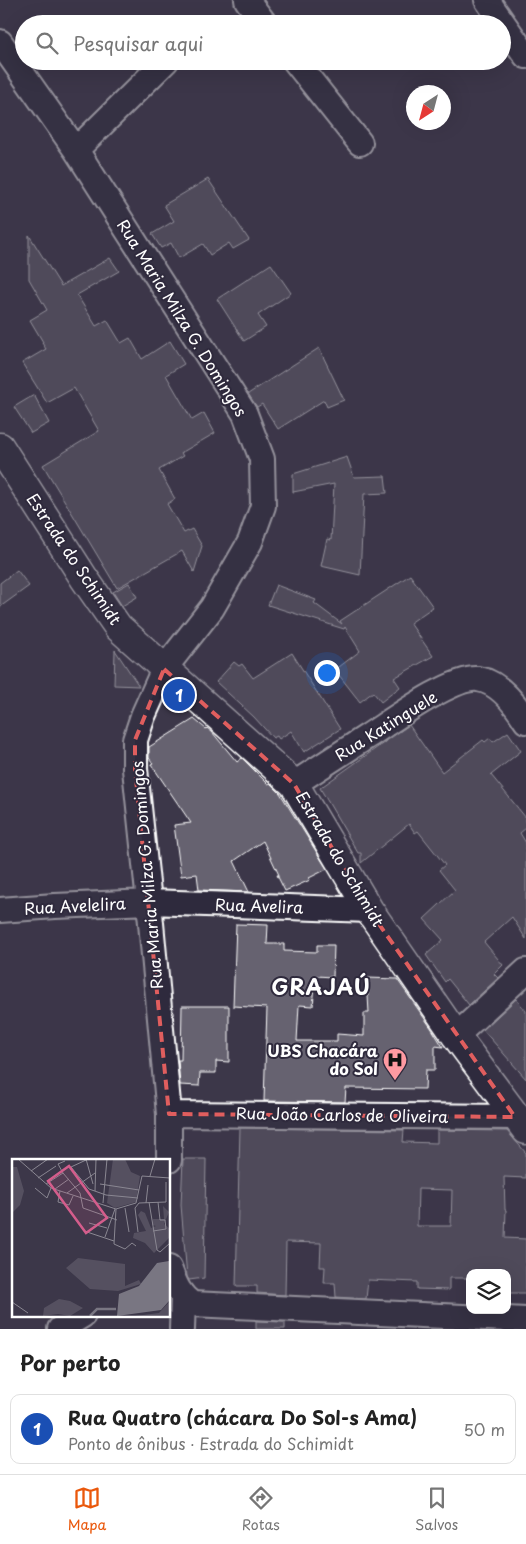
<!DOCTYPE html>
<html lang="pt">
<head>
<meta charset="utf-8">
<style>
  body { margin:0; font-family:"Playpen Sans",sans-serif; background:#f6f6f6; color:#222 }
  .controls { position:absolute; right:15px; bottom:15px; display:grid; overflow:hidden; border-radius:10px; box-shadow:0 5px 20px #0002 }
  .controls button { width:45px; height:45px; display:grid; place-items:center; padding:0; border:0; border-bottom:1px solid #e0e0e0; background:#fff; color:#222; font:25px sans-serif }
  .compass { position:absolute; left:406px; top:85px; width:45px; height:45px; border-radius:50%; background:#fff; box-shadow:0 5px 20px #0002; rotate:216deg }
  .you { position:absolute; left:326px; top:672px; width:18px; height:18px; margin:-12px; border:4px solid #fff; border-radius:50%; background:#1a73e8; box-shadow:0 0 0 8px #1a73e833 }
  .badge { display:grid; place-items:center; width:32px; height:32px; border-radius:50%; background:#ea580c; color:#fff; font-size:16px; font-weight:700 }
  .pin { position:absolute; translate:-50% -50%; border:2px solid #fff; box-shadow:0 1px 5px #0006 }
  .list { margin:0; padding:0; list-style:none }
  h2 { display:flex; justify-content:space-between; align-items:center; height:65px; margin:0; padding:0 20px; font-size:21px }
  h2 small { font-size:16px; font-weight:400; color:#767676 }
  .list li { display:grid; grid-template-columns:32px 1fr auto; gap:15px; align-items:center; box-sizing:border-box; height:70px; margin:0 10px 10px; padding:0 10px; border:1px solid #e0e0e0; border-radius:10px }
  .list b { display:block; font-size:19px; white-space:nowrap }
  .list p { margin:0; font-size:16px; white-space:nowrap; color:#767676 }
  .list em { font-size:16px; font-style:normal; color:#767676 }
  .icon { flex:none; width:28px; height:28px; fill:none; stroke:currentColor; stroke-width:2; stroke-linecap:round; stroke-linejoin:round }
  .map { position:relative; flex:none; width:526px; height:1329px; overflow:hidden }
  .search { position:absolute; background:#fff; box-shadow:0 5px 20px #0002; left:15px; right:15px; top:15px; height:55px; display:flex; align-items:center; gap:12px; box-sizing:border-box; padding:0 18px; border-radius:28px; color:#767676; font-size:19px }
  .sheet { height:145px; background:#fff }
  nav { display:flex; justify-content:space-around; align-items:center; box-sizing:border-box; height:70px; border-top:1px solid #e0e0e0; background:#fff; font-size:14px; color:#767676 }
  nav a { display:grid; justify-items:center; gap:2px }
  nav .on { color:#ea580c }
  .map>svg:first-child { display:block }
</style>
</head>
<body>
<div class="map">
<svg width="526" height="1329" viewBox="0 0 526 1329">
  <rect width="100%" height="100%" fill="#3c3749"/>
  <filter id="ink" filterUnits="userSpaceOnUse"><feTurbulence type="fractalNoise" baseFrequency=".02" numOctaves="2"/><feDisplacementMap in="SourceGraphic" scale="10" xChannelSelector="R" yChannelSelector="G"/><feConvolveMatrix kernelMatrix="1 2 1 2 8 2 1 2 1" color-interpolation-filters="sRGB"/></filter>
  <g filter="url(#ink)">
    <path fill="#666270" stroke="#fff" fill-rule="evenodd" d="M 208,179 L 249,240 L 233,249 L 229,243 L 210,255 L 203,244 L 179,258 L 171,243 L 161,248 L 152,234 L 174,221 L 164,205 Z
      M 29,235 L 61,286 L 110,258 L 119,271 L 77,295 L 96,326 L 107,320 L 121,343 L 130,338 L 142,359 L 170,341 L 184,364 L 166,375 L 192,420 L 204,413 L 215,433 L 181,453 L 183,456 L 159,470 L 175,499 L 167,504 L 184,533 L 192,529 L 202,546 L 194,572 L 182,551 L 117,588 L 43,465 L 99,431 L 74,388 L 47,403 L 22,363 L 46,349 L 42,343 L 43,342 L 30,320 L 47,310 L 29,279 Z
      M 271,264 L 291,293 L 258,315 L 266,327 L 244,341 L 217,299 Z
      M 319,348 L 344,400 L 327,407 L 324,400 L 278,429 L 262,404 L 257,407 L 248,394 Z
      M 34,395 L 49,423 L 31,433 L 14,407 Z
      M 347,457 L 354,477 L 385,476 L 387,493 L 364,494 L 360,575 L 321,566 L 327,539 L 331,540 L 334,484 L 293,492 L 293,474 Z
      M 17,570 L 29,586 L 0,607 L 0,583 Z
      M 410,575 L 433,607 L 410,623 L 433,656 L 394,678 L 400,687 L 381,702 L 373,692 L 360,702 L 335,670 L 360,651 L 345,627 L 344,629 L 268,605 L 276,585 L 316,600 L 314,603 L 342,624 L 340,621 Z
      M 129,583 L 137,597 L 122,606 L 113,592 Z
      M 115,650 L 139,686 L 114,685 Z
      M 292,653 L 340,729 L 304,752 L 291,731 L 279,739 L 277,736 L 273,738 L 254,717 L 216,682 L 234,662 L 239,666 L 242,664 L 253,678 Z
      M 194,719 L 206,729 L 207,728 L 212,732 L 237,762 L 242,758 L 268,784 L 270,783 L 280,793 L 327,869 L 309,878 L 310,880 L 285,891 L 277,875 L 279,875 L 263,841 L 234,861 L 249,892 L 199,890 L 197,874 L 181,876 L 174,825 L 191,823 L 151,764 L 153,763 L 149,758 L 149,747 Z
      M 409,725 L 442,772 L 483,740 L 485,742 L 490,738 L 493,742 L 508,732 L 521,751 L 491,775 L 526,818 L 526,828 L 520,833 L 526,843 L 526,939 L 512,917 L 484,942 L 503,965 L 494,974 L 498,978 L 469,1005 L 448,979 L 445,982 L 426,955 L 443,940 L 424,919 L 455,890 L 439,870 L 445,865 L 418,831 L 415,833 L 409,824 L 361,863 L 361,853 L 358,853 L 320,788 Z
      M 236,924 L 268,925 L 267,944 L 284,944 L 284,951 L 317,952 L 317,945 L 334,945 L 333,977 L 316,976 L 313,1006 L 299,1005 L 297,1041 L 337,1041 L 337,1034 L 364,1036 L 364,1013 L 369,1013 L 367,978 L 397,979 L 432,1029 L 443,1047 L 435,1046 L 435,1070 L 426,1070 L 425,1089 L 346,1088 L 345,1102 L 264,1101 L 267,1008 L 233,1006 Z
      M 516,999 L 526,1011 L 526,1079 L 483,1030 Z
      M 182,1006 L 229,1006 L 229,1062 L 216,1061 L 216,1073 L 200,1073 L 199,1086 L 180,1085 L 178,1060 L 181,1060 Z
      M 240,1128 L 404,1130 L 403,1142 L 437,1143 L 437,1130 L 507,1131 L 526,1153 L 526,1178 L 504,1177 L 505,1210 L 506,1210 L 505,1238 L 526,1239 L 526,1293 L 507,1293 L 507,1273 L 470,1273 L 470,1278 L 449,1278 L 449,1290 L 417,1289 L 417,1282 L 368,1280 L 366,1299 L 336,1297 L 335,1283 L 324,1283 L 325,1267 L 320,1267 L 321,1243 L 286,1242 L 285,1295 L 257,1293 L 257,1286 L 236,1286 ZM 418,1189 L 452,1190 L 451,1226 L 417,1226 Z
      M 183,1159 L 206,1159 L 204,1278 L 189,1280 L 187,1277 L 181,1205 Z
      M 256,1321 L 285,1322 L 285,1329 L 256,1329 Z"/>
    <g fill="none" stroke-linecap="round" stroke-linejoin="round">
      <defs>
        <path id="street" d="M 247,0 L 265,24
          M 487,0 L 526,56
          M 0,42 L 76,150 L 245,414 L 262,459 L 263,506 L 250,542 L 212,608 L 164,669 L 143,716 L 135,740 L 135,769 L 149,902 L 169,1114 L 169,1160
          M 295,61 L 360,143
          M 76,150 L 166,61
          M 294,784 C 319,768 343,752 368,736 C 390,722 453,676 478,679 C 499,682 516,705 526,721
          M 0,910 L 55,906 L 149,902 L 369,910
          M 456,1036 L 526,971
          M 169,1114 L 515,1117
          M 169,1268 C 175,1283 178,1294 192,1304 L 526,1320
          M 60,1329 L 83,1315
          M 182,1329 L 183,1298"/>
        <path id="secondary" d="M 0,447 L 84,578 L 118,627 L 294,784 L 369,910 L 456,1036 L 526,1130"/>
      </defs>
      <use href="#street" stroke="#fff" stroke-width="28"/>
      <use href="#secondary" stroke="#fff" stroke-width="31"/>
      <use href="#street" stroke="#2f2a3d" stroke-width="24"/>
      <use href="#secondary" stroke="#2f2a3d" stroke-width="28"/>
    </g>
  </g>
  <path d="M0 0H526V1329H0ZM 164,669 L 294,784 L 369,910 L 515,1117 L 169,1114 L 135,769 L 135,740 Z" fill="#3c3749" fill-opacity=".55" fill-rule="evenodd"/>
  <path fill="none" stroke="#e05e5e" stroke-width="4" stroke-dasharray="10 6" stroke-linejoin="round" d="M 164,669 L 294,784 L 369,910 L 515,1117 L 169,1114 L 135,769 L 135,740 Z"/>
  <defs>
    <symbol id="hospital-pin" viewBox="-11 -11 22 30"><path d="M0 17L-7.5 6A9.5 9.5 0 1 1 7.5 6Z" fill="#ff9aa2" stroke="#2f2a3d"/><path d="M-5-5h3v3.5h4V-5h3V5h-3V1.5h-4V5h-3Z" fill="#111"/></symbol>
  </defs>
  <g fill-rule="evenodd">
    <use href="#hospital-pin" x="381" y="1046" width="28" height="38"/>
  </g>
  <g text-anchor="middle" stroke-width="4" stroke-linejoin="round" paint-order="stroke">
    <g font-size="16" fill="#fff" stroke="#2f2a3d">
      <text transform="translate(182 318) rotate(58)" y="6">Rua Maria Milza G. Domingos</text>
      <text transform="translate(74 559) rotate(56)" y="6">Estrada do Schimidt</text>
      <text transform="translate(386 726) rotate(-32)" y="6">Rua Katinguele</text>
      <text transform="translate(340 859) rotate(59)" y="6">Estrada do Schimidt</text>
      <text transform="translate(147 875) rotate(-95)" y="6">Rua Maria Milza G. Domingos</text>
      <text transform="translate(75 906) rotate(-3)" y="6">Rua Avelelira</text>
      <text transform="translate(259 906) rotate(2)" y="6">Rua Avelira</text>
      <text transform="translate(342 1115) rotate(1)" y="6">Rua João Carlos de Oliveira</text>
    </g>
    <g font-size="16" font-weight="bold" fill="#fff" stroke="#2f2a3d" text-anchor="end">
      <text x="378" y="1057">UBS Chacára<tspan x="378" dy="18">do Sol</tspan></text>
    </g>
    <g font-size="21" font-weight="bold" letter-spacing="1" fill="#fff" stroke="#2f2a3d">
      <text x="321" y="995">GRAJAÚ</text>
    </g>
  </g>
  <g transform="translate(12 1159)">
    <rect width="158" height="158" fill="#3c3749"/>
    <path d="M 101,0 L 113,0 L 119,13 L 128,17 L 124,43 L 103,49 L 95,44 ZM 0,8 L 5,8 L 12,32 L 8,46 L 0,54 ZM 151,47 L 157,53 L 152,65 L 157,69 L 157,79 L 142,94 L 133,84 L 121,79 L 122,74 L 134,72 L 126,56 L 129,52 L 133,54 L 139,69 L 144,67 L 140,66 L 141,60 L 152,60 ZM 66,99 L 113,105 L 113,127 L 127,121 L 129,125 L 106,132 L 78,130 L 54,109 ZM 47,140 L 58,142 L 71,149 L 58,157 L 46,155 L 31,157 L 32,149 ZM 157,143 L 157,157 L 123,157 L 147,154 Z" fill="#555060"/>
    <path d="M 157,102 L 157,142 L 149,151 L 105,157 L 107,135 L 127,127 L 145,104 Z" fill="#797682"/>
    <path fill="none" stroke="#797682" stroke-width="2.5" d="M 78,157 L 85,150 L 104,150"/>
    <path fill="none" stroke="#8a8792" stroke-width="1" d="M 6,0 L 39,29 L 104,50 L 124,44 L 130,17 L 158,19M 74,0 L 81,25M 74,1 L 59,8 L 77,30 L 94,36 L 126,39M 19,12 L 36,0M 51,14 L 46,5 L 53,2M 138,17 L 143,0M 26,19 L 44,7M 34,25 L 51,14 L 68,34 L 71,49 L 105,61M 88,25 L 127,31M 23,29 L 35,39 L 39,29M 43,30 L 57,20M 48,32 L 46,43 L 57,46 L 61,37M 83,32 L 84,0M 55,34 L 83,14M 137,43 L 145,91 L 148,93 L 158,84M 91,44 L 95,0M 134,44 L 136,26M 113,49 L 117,73M 123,49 L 127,44 L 154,43 L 154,23M 123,49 L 126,73M 104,50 L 102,85 L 113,90 L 120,84 L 124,87M 77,64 L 95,69M 72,72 L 102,82M 141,72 L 154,70 L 153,61 L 148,61 L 146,43M 93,78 L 103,50M 0,143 L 16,154"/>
    <path fill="#d45d8c" fill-opacity="0.15" stroke="#d45d8c" stroke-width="2.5" d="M 57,7 L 95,59 L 74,74 L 36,22 Z"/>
    <rect width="158" height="158" fill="none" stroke="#fff" stroke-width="2.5"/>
  </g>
</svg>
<div class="controls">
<button><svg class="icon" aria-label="layers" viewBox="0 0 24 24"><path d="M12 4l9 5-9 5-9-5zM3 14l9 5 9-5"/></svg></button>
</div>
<svg class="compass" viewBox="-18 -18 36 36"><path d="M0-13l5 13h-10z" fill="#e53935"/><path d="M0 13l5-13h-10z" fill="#767676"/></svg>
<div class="you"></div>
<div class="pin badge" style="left:179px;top:695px;background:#1a4fb4">1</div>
<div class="search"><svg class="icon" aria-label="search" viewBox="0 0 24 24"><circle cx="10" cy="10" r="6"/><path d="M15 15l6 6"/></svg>Pesquisar aqui</div>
</div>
<section class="sheet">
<h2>Por perto<small></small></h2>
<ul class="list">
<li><span class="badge" style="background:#1a4fb4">1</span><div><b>Rua Quatro (chácara Do Sol-s Ama)</b><p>Ponto de ônibus · Estrada do Schimidt</p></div><em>50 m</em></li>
</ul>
</section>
<nav>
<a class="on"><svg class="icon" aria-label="map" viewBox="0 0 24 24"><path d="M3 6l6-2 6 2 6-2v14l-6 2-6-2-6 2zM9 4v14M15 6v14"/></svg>Mapa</a>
<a><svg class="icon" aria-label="directions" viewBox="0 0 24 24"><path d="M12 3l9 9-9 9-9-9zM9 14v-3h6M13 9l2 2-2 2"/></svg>Rotas</a>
<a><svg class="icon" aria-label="saved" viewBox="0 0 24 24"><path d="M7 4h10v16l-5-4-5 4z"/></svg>Salvos</a>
</nav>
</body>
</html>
